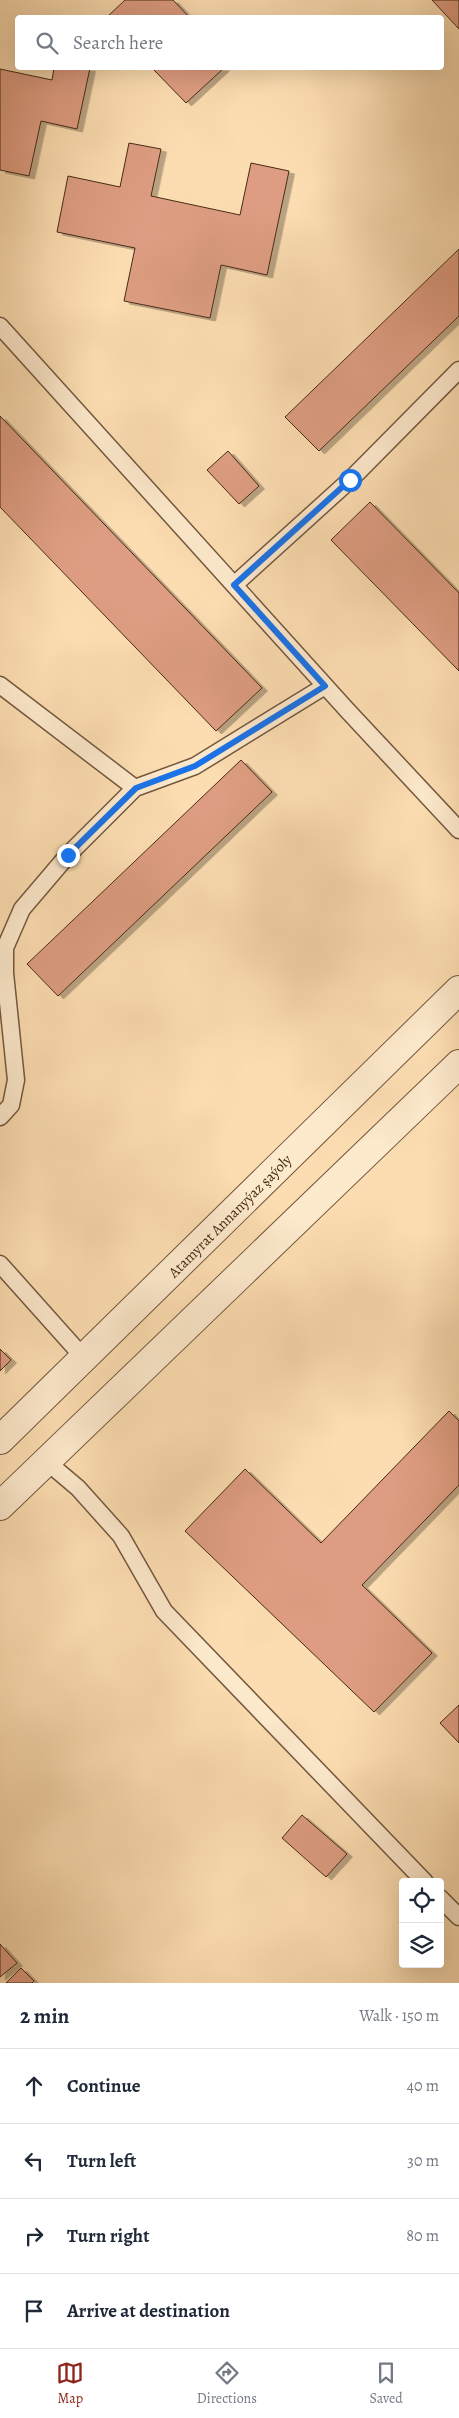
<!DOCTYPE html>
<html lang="en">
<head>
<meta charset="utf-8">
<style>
  body { margin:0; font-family:Alegreya,serif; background:#f2f2f3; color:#1f2937 }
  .controls { position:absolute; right:15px; bottom:15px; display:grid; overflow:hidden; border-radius:5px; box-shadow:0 5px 20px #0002 }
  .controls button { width:45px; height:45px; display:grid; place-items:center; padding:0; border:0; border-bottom:1px solid #e0e1e3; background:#fff; color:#1f2937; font:25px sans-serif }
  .stop { position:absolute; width:15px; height:15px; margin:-11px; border:4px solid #1a73e8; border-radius:50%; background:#fff }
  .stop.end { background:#1a73e8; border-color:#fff; box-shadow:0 1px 5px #0008 }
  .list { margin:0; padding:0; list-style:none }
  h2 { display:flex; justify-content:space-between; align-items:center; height:65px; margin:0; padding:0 20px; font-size:21px }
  h2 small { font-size:16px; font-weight:400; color:#747a83 }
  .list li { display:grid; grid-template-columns:32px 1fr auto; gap:15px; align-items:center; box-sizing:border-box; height:75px; padding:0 20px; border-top:1px solid #e0e1e3 }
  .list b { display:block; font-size:19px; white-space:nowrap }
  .list em { font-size:16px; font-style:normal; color:#747a83 }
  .icon { flex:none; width:28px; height:28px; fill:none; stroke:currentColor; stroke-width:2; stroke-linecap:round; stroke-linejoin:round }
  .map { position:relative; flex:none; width:459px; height:1983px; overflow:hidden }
  .search { position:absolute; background:#fff; box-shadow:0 5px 20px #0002; left:15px; right:15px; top:15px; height:55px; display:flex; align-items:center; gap:12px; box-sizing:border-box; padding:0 18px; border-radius:5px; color:#747a83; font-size:19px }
  .sheet { height:365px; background:#fff }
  nav { display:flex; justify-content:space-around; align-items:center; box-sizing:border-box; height:70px; border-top:1px solid #e0e1e3; background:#fff; font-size:14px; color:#747a83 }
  nav a { display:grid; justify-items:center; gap:2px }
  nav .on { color:#8f2418 }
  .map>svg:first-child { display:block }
</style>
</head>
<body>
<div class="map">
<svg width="459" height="1983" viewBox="0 0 459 1983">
  <defs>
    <filter id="shadow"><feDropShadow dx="5.5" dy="3" stdDeviation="0" flood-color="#0004"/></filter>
  </defs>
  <rect width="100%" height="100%" fill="#fcddb1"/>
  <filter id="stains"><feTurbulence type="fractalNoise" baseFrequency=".004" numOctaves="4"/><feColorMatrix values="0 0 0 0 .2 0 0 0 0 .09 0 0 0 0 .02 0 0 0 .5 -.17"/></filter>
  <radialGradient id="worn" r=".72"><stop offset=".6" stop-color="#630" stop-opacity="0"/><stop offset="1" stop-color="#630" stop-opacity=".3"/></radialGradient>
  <path fill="#de9d82" stroke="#462b17" filter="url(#shadow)" d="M 125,0 L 173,0 L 190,18 L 106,18 Z
    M 432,0 L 459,0 L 459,29 Z
    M 54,68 L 90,68 L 77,129 L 41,121 L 29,176 L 0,170 L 0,69 L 52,80 Z
    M 152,68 L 224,68 L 186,103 Z
    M 129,143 L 161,149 L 151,196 L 240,215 L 251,163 L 289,171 L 267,275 L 221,265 L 210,318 L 124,301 L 135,248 L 57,232 L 68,176 L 120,187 Z
    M 459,249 L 459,316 L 319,451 L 285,417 Z
    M 0,416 L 262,688 L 216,731 L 0,507 Z
    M 228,451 L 259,486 L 239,504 L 207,470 Z
    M 370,502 L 459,593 L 459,671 L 331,540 Z
    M 241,760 L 272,792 L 58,996 L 27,964 Z
    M 0,1349 L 11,1360 L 0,1371 Z
    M 449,1411 L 459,1421 L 459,1485 L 362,1585 L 432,1653 L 374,1712 L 185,1531 L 245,1469 L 321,1543 Z
    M 459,1705 L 459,1743 L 440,1723 Z
    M 302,1815 L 347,1854 L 326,1877 L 282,1838 Z
    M 0,1944 L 17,1963 L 0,1977 Z
    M 21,1968 L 34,1981 L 32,1983 L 6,1983 Z"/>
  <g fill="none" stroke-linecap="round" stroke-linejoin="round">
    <defs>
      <path id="service" d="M 0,326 L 347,710 L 459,830
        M 234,585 L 350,480 L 459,370
        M 0,685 L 135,788
        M 0,1117 L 11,1105 L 16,1080 L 5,973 L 5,948 L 22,909 L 68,855 L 135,788 L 195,766 L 325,686
        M 0,1264 L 84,1358
        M 46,1461 L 78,1488 L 121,1536 L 164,1611 L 425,1882
        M 440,1898 L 459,1917"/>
      <path id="tertiary" d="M 0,1440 L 459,990
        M 0,1506 L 459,1064"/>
    </defs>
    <use href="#service" stroke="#74583e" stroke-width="19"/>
    <use href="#tertiary" stroke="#74583e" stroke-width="30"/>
    <use href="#service" stroke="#fde9cc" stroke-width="16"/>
    <use href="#tertiary" stroke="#fde9cc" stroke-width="28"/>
  </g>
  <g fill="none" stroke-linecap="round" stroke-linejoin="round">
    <path stroke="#1a73e8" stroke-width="6" d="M 68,855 L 136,788 L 195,766 L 325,686 L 234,585 L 350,480"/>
  </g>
  <g text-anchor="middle" stroke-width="4" stroke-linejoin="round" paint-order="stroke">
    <g font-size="15" fill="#462b17" stroke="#fde9cc">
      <text transform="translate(230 1216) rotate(-45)" y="5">Atamyrat Annanyýaz şaýoly</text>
    </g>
  </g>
  <rect width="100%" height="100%" filter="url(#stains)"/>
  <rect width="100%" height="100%" fill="url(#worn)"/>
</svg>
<div class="controls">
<button><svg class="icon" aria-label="locate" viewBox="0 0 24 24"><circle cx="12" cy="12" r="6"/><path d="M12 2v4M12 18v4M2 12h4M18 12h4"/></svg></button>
<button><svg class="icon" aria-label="layers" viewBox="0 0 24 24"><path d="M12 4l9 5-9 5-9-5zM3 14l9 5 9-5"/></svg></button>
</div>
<div class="stop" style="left:350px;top:480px"></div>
<div class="stop end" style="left:68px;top:855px"></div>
<div class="search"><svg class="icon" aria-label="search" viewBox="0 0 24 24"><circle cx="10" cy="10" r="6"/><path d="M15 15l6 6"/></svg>Search here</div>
</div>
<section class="sheet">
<h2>2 min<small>Walk · 150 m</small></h2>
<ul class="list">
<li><svg class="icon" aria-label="ahead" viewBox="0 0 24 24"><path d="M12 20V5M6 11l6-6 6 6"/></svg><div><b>Continue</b></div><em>40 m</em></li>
<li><svg class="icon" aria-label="left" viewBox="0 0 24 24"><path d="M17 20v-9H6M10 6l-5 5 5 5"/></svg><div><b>Turn left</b></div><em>30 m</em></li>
<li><svg class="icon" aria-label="right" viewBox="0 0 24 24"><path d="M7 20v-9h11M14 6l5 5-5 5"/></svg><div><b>Turn right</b></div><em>80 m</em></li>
<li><svg class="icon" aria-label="arrive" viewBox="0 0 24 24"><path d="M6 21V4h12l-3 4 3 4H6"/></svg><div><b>Arrive at destination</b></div></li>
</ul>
</section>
<nav>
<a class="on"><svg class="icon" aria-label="map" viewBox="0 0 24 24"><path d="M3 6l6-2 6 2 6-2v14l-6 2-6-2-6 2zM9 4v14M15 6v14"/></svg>Map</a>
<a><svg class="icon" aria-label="directions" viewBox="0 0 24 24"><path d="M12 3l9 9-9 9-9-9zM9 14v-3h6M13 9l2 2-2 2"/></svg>Directions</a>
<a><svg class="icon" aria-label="saved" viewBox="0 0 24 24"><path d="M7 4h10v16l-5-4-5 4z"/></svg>Saved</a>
</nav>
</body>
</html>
